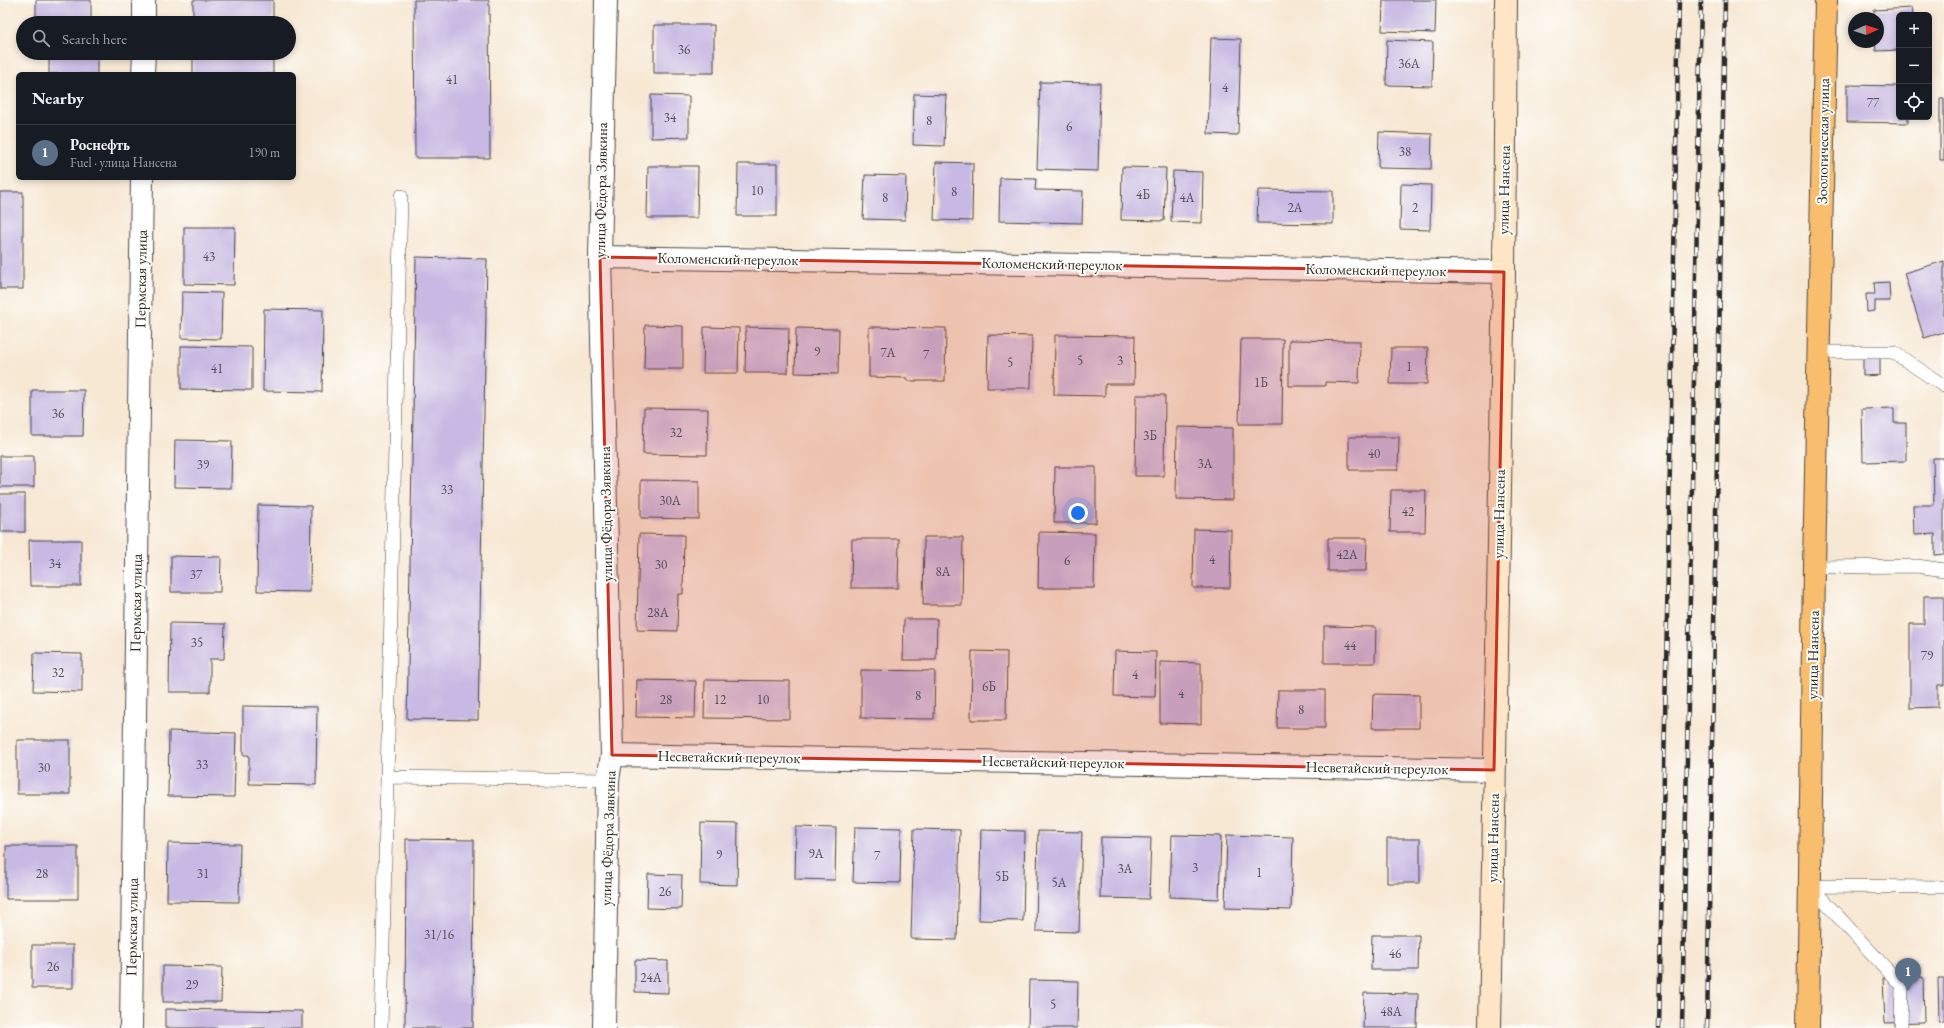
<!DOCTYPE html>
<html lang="en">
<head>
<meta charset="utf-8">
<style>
  body { margin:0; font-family:"EB Garamond",serif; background:#242831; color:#f1f3f6 }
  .controls { position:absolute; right:12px; top:12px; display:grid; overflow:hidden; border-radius:6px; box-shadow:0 2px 6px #0003 }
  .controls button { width:36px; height:36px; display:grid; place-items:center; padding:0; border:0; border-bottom:1px solid #363941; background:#171b24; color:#f1f3f6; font:20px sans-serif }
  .compass { position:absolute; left:1848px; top:12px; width:36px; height:36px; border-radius:50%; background:#171b24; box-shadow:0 2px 6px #0003; rotate:87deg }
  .you { position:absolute; left:1078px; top:513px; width:14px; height:14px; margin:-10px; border:3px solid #fff; border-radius:50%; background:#1a73e8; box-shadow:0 0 0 6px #1a73e833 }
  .badge { display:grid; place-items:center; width:26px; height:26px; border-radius:50%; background:#0f766e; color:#fff; font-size:13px; font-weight:700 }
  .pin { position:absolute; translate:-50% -33px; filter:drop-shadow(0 1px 2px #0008) }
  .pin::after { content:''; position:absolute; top:21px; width:14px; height:12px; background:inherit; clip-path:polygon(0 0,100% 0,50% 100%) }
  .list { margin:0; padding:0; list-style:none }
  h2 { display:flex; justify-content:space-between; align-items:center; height:52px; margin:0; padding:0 16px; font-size:17px }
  h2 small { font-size:13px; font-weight:400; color:#9ea1a6 }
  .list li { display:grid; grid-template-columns:26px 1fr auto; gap:12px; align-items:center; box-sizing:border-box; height:56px; padding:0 16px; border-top:1px solid #363941 }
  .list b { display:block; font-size:15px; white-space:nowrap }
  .list p { margin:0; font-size:13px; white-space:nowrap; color:#9ea1a6 }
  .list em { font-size:13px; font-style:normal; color:#9ea1a6 }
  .icon { flex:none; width:22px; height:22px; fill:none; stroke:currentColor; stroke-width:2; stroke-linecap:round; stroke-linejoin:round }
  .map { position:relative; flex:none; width:1944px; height:1028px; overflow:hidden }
  .search { position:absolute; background:#171b24; box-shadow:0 2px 6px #0003; left:16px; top:16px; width:280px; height:44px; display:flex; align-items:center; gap:10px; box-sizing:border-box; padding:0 14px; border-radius:22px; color:#9ea1a6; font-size:15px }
  .panel { position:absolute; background:#171b24; box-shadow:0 2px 6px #0003; left:16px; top:72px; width:280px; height:108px; border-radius:6px }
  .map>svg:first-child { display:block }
</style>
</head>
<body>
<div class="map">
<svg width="1944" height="1028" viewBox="0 0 1944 1028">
  <rect width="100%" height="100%" fill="#fdfcf7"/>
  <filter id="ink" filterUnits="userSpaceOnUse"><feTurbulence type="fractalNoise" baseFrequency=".025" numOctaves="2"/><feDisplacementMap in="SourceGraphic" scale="8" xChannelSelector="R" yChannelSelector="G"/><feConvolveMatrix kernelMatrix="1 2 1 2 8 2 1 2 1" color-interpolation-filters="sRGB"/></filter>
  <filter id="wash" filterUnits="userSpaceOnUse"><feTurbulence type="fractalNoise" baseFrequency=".012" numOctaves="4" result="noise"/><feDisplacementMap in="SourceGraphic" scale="16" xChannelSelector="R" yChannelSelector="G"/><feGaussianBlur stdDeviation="0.9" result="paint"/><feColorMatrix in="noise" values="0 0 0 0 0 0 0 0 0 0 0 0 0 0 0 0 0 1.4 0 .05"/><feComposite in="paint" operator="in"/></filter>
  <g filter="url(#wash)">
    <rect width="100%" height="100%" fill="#f7e8d4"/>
    <g id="blocks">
      <path fill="#c7b9e3" d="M 36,0 L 91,0 L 91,23 L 36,23 Z
        M 193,0 L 273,0 L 273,23 L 193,23 Z
        M 414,0 L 489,0 L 490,158 L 415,158 Z
        M 1383,0 L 1436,0 L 1435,33 L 1382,31 Z
        M 1912,8 L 1913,15 L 1899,15 L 1899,50 L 1876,51 L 1875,42 L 1878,42 L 1878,18 L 1874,18 L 1874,10 Z
        M 654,25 L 714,25 L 714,73 L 654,73 Z
        M 1211,38 L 1241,39 L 1238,135 L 1208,134 Z
        M 1387,40 L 1433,42 L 1432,86 L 1386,85 Z
        M 49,53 L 97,53 L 97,74 L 49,74 Z
        M 193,53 L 273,53 L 273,74 L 193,74 Z
        M 1040,82 L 1100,83 L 1098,171 L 1037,169 Z
        M 1847,85 L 1899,86 L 1899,117 L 1908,117 L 1908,123 L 1847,122 Z
        M 914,94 L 946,95 L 944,146 L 913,145 Z
        M 651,95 L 689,96 L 689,137 L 651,138 Z
        M 1940,98 L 1944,98 L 1944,160 L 1940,160 Z
        M 1379,132 L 1432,134 L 1431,169 L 1378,168 Z
        M 936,162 L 973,163 L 972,221 L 934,220 Z
        M 738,164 L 777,164 L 777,216 L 737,216 Z
        M 648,166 L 698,166 L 697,218 L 647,218 Z
        M 1122,167 L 1166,168 L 1164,221 L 1121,220 Z
        M 1173,171 L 1203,172 L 1202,223 L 1171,222 Z
        M 865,175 L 906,176 L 905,220 L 863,219 Z
        M 1000,178 L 1036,179 L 1035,190 L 1083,191 L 1082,223 L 999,221 Z
        M 1401,184 L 1431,185 L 1430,230 L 1400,229 Z
        M 1258,190 L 1333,191 L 1333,224 L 1257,223 Z
        M 0,192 L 23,192 L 23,289 L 0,289 Z
        M 184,227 L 235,227 L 234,285 L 184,284 Z
        M 416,257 L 487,259 L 478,720 L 407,719 Z
        M 1944,261 L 1944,332 L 1924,338 L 1904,273 Z
        M 1889,282 L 1890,301 L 1875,301 L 1875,311 L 1867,312 L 1866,294 L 1875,294 L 1874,283 Z
        M 182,292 L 222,293 L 221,339 L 181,338 Z
        M 264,309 L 323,310 L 322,392 L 263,391 Z
        M 645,325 L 683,326 L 683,369 L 644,369 Z
        M 704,327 L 739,328 L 738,373 L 703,373 Z
        M 746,327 L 789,328 L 788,373 L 745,373 Z
        M 869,327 L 946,328 L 945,381 L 907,381 L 907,378 L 869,377 Z
        M 796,328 L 839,329 L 838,374 L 795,373 Z
        M 988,335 L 1032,336 L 1031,388 L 987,388 Z
        M 1055,335 L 1135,336 L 1134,384 L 1105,384 L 1105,396 L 1054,395 Z
        M 1241,339 L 1283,339 L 1282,424 L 1239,424 Z
        M 1289,340 L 1360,341 L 1359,383 L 1325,382 L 1325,386 L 1289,386 Z
        M 181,346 L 252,347 L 252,390 L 181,389 Z
        M 1391,348 L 1428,348 L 1427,384 L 1390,384 Z
        M 1863,353 L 1880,353 L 1880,375 L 1863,376 Z
        M 32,390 L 84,390 L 83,436 L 32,436 Z
        M 1136,395 L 1165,395 L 1164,476 L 1135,476 Z
        M 644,408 L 708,409 L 707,455 L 643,454 Z
        M 1894,408 L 1894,423 L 1906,423 L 1906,461 L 1863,462 L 1862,409 Z
        M 1177,427 L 1233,428 L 1233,500 L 1176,499 Z
        M 1349,437 L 1399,437 L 1398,470 L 1349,470 Z
        M 175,440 L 232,441 L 231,488 L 174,487 Z
        M 0,456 L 34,456 L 34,487 L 0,487 Z
        M 1933,458 L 1944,458 L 1944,554 L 1935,555 L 1935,534 L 1914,535 L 1913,505 L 1934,505 Z
        M 1055,467 L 1096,467 L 1096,523 L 1054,523 Z
        M 641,480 L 699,481 L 699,519 L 641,518 Z
        M 1391,490 L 1426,490 L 1425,532 L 1390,532 Z
        M 0,494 L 25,494 L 25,532 L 0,532 Z
        M 258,505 L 311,506 L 310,592 L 257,591 Z
        M 1194,529 L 1231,530 L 1230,588 L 1193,588 Z
        M 1039,532 L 1095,533 L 1094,588 L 1038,588 Z
        M 639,534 L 684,535 L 683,594 L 678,594 L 677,631 L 637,630 Z
        M 924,537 L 963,537 L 962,605 L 923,605 Z
        M 1328,538 L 1367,538 L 1366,571 L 1328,571 Z
        M 852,539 L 899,539 L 898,588 L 851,588 Z
        M 29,540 L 81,540 L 81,586 L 30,586 Z
        M 171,556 L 221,557 L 220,592 L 171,592 Z
        M 1924,596 L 1944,596 L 1944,685 L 1938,685 L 1938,707 L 1910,708 L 1910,624 L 1924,624 Z
        M 904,619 L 937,619 L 936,660 L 903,660 Z
        M 170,623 L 225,624 L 224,659 L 210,659 L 210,692 L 169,692 Z
        M 1324,626 L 1376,627 L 1375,663 L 1324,663 Z
        M 972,651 L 1007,652 L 1006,720 L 971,720 Z
        M 1115,651 L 1156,652 L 1155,697 L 1114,696 Z
        M 34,653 L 82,654 L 82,692 L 33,691 Z
        M 1160,662 L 1201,663 L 1201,724 L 1160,723 Z
        M 861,670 L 935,671 L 934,719 L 861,718 Z
        M 637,680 L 696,681 L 695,718 L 636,717 Z
        M 705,680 L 790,681 L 790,719 L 704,718 Z
        M 1278,690 L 1325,690 L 1325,728 L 1277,728 Z
        M 1373,694 L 1419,695 L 1419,728 L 1372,728 Z
        M 243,706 L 317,707 L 316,785 L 249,784 L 249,755 L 243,755 Z
        M 169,731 L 236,733 L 234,797 L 168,796 Z
        M 17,740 L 70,740 L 70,794 L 17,794 Z
        M 701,823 L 738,824 L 737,885 L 700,884 Z
        M 796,827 L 836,828 L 835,880 L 795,879 Z
        M 855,827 L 901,828 L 900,883 L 853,882 Z
        M 914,829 L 960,830 L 957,940 L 911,939 Z
        M 981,830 L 1025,831 L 1023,921 L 979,920 Z
        M 1038,831 L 1082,832 L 1079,932 L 1036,931 Z
        M 1172,835 L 1221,836 L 1219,899 L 1170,897 Z
        M 1227,835 L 1293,837 L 1291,910 L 1225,908 Z
        M 1101,837 L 1151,838 L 1149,899 L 1100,898 Z
        M 406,839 L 474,840 L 473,1028 L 405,1028 Z
        M 1387,839 L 1420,839 L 1420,883 L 1387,883 Z
        M 168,843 L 240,844 L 239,902 L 167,901 Z
        M 6,846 L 78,846 L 78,899 L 6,899 Z
        M 648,874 L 682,875 L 681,909 L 647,908 Z
        M 1372,935 L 1419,935 L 1418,970 L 1371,970 Z
        M 32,945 L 73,945 L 73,988 L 32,988 Z
        M 635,960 L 668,961 L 668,993 L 635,992 Z
        M 163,966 L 222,967 L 221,1002 L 163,1002 Z
        M 1923,977 L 1924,1022 L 1885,1023 L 1883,978 Z
        M 1938,978 L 1944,978 L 1944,1021 L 1939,1022 Z
        M 1029,980 L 1078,981 L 1077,1028 L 1028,1028 Z
        M 1364,993 L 1418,994 L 1417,1028 L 1363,1028 Z
        M 165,1009 L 302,1011 L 302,1028 L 165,1028 Z"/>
    </g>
  </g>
  <g filter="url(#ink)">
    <use href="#blocks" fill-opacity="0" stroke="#4a4744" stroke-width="1"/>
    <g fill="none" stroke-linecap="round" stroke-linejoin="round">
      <defs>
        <path id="service" d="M 1819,352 L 1893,352 L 1944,386
          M 1814,567 L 1917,566 L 1944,570
          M 388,777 L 608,780
          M 1810,886 L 1902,986 L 1901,1028
          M 1810,886 L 1944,887
          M 381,1028 L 401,196"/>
        <path id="minor" d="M 144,23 L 144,0
          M 143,74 L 144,53
          M 600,257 L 1504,272
          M 612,755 L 1494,770
          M 131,1028 L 142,178
          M 604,1028 L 608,780 L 612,755 L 600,257 L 606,0"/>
        <path id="secondary" d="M 1490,1028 L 1504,272 L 1506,0"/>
        <path id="primary" d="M 1808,1028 L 1814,567 L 1826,0"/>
      </defs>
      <use href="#service" stroke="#4a4744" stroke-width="14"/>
      <use href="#minor" stroke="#4a4744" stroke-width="24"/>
      <use href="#secondary" stroke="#4a4744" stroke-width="24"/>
      <use href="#primary" stroke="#4a4744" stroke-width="24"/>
      <use href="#service" stroke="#fff" stroke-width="13"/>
      <use href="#minor" stroke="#fff" stroke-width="22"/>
      <use href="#secondary" stroke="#fde5c5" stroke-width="22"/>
      <use href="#primary" stroke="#f9be6d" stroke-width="22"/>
      <defs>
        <path id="rail" d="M 1659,1028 L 1679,0
          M 1682,1028 L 1701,0
          M 1707,1028 L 1725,0"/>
      </defs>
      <use href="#rail" stroke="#2b2b2b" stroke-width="4.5"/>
      <use href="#rail" stroke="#fdfcf7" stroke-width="3" stroke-dasharray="9" stroke-linecap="butt"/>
    </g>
  </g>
  <path fill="#c8321e" fill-opacity="0.2" stroke="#c8321e" stroke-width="3" stroke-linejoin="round" d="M 600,257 L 1504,272 L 1494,770 L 612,755 Z"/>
  <g text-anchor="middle" stroke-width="4" stroke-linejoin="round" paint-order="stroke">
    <g font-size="13" fill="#524e59">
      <text x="684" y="54">36</text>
      <text x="1409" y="68">36А</text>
      <text x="452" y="84">41</text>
      <text x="1225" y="92">4</text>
      <text x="1873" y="107">77</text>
      <text x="670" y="122">34</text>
      <text x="929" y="125">8</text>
      <text x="1069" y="131">6</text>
      <text x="1405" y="156">38</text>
      <text x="757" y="195">10</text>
      <text x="954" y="196">8</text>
      <text x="1143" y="199">4Б</text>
      <text x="885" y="202">8</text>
      <text x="1187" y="202">4А</text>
      <text x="1295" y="212">2А</text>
      <text x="1415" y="212">2</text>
      <text x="209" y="261">43</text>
      <text x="817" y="356">9</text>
      <text x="888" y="357">7А</text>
      <text x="926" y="359">7</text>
      <text x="1080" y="365">5</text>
      <text x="1120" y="365">3</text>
      <text x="1010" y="367">5</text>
      <text x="1409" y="371">1</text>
      <text x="217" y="373">41</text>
      <text x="1261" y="387">1Б</text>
      <text x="58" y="418">36</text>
      <text x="676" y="437">32</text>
      <text x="1150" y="440">3Б</text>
      <text x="1374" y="458">40</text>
      <text x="1205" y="468">3А</text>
      <text x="203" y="469">39</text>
      <text x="447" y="494">33</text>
      <text x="670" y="505">30А</text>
      <text x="1408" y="516">42</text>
      <text x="1347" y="559">42А</text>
      <text x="1212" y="564">4</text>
      <text x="1067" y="565">6</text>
      <text x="55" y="568">34</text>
      <text x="661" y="569">30</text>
      <text x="943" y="576">8А</text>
      <text x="196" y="579">37</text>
      <text x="658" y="617">28А</text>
      <text x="197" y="647">35</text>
      <text x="1350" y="650">44</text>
      <text x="1927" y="660">79</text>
      <text x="58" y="677">32</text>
      <text x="1135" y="679">4</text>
      <text x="989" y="691">6Б</text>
      <text x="1181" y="698">4</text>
      <text x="918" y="700">8</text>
      <text x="666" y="704">28</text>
      <text x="720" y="704">12</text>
      <text x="763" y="704">10</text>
      <text x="1301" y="714">8</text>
      <text x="202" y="769">33</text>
      <text x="44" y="772">30</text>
      <text x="816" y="858">9А</text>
      <text x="719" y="859">9</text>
      <text x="877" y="860">7</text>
      <text x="1195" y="872">3</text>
      <text x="1125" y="873">3А</text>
      <text x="1259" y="877">1</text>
      <text x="42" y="878">28</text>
      <text x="203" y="878">31</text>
      <text x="1002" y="881">5Б</text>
      <text x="1059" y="887">5А</text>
      <text x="665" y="896">26</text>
      <text x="439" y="939">31/16</text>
      <text x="1395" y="958">46</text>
      <text x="53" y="971">26</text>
      <text x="651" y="982">24А</text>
      <text x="192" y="989">29</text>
      <text x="1053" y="1009">5</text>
      <text x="1391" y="1016">48А</text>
    </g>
    <g font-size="15" fill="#2b2b2b" stroke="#fdfcf7">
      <text transform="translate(1823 141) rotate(-89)" y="5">Зоологическая улица</text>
      <text transform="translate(601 190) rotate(-89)" y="5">улица Фёдора Зявкина</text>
      <text transform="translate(1504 190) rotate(-89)" y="5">улица Нансена</text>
      <text transform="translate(728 259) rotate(1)" y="5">Коломенский переулок</text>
      <text transform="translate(1052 264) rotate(1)" y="5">Коломенский переулок</text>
      <text transform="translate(1376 270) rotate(1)" y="5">Коломенский переулок</text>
      <text transform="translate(141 279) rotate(-89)" y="5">Пермская улица</text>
      <text transform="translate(606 514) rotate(-91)" y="5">улица Фёдора Зявкина</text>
      <text transform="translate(1499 514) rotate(-89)" y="5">улица Нансена</text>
      <text transform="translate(136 603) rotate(-89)" y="5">Пермская улица</text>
      <text transform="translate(1813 655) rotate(-89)" y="5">улица Нансена</text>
      <text transform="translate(729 757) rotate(1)" y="5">Несветайский переулок</text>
      <text transform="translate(1053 762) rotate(1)" y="5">Несветайский переулок</text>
      <text transform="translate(1377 768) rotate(1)" y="5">Несветайский переулок</text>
      <text transform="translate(608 838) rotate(-88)" y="5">улица Фёдора Зявкина</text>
      <text transform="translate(1493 838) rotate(-89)" y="5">улица Нансена</text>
      <text transform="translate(132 927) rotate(-89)" y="5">Пермская улица</text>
    </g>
  </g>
</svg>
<div class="controls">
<button>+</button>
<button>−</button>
<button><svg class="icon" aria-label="locate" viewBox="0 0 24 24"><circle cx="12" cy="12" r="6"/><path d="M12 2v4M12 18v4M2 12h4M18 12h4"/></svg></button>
</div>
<svg class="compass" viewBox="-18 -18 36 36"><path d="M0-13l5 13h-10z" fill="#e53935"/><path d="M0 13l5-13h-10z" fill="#9ea1a6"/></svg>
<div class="you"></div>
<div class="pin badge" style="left:1908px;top:991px;background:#5c6f8a">1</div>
<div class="search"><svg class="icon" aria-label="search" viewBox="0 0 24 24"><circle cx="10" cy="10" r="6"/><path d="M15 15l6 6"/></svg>Search here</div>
<section class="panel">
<h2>Nearby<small></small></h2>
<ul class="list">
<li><span class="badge" style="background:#5c6f8a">1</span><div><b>Роснефть</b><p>Fuel · улица Нансена</p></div><em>190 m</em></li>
</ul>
</section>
</div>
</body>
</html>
